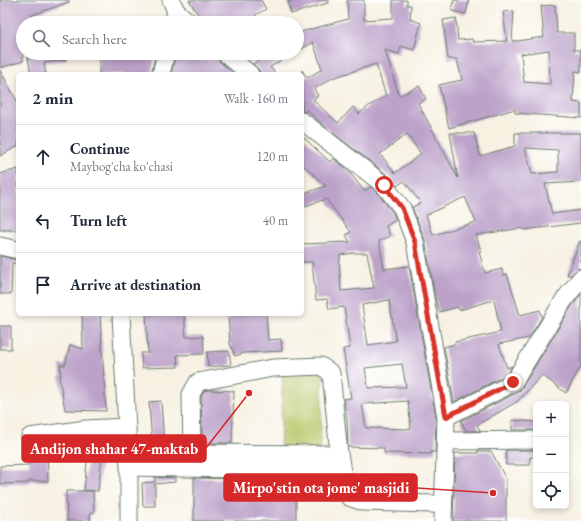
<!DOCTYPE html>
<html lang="en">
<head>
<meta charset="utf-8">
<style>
  body { margin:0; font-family:"EB Garamond",serif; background:#f2f2f3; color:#1f2937 }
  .controls { position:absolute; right:12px; bottom:12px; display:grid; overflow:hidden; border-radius:6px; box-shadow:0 2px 6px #0003 }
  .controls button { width:36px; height:36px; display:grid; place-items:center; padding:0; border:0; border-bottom:1px solid #e0e1e3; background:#fff; color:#1f2937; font:20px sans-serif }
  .stop { position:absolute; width:12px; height:12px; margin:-9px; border:3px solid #d93025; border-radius:50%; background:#fff }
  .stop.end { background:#d93025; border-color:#fff; box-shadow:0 1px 4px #0008 }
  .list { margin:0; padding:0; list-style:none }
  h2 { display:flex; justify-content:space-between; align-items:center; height:52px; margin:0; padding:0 16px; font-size:17px }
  h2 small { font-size:13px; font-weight:400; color:#747a83 }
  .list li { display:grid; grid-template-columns:26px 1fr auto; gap:12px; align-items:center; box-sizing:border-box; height:64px; padding:0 16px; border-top:1px solid #e0e1e3 }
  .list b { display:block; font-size:15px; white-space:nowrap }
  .list p { margin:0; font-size:13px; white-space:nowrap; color:#747a83 }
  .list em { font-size:13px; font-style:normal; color:#747a83 }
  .icon { flex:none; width:22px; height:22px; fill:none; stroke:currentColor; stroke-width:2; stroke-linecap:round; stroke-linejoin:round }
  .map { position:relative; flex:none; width:581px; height:521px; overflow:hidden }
  .search { position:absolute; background:#fff; box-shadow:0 2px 6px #0003; left:16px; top:16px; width:288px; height:44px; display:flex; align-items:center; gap:10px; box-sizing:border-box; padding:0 14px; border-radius:22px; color:#747a83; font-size:15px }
  .panel { position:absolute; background:#fff; box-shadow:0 2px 6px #0003; left:16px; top:72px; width:288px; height:244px; border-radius:6px }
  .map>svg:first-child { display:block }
</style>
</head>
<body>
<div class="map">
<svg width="581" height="521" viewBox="0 0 581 521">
  <rect width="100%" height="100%" fill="#fff"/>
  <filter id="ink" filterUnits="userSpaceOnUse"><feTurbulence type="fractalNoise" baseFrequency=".025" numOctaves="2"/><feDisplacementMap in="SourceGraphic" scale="8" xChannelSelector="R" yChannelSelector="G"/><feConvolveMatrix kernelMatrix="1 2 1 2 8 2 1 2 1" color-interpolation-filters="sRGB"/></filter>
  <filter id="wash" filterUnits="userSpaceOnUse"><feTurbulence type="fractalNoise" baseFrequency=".012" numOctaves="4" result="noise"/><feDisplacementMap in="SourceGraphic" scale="16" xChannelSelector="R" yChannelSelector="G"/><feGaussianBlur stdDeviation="0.9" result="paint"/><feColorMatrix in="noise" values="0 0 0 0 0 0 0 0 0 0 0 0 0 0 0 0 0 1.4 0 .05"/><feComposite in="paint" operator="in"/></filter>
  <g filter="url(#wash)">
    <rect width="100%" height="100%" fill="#f7f1e2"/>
    <path fill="#b8c668" stroke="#6c824e" d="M 283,370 L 323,372 L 320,451 L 280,450 Z"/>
    <g id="blocks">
      <path fill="#bca2c9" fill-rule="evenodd" d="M 0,0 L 69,0 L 69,2 L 32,15 L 35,23 L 23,23 L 23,61 L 0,68 Z
        M 189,0 L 261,0 L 266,9 L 255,15 L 257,18 L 247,23 L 212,23 L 208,17 L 202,21 Z
        M 296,0 L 328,0 L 328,3 L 291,14 L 288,2 Z
        M 347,0 L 364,0 L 364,20 L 393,18 L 393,0 L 407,0 L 407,5 L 411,5 L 410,19 L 421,23 L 414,50 L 401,46 L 399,54 L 385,50 L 399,96 L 419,86 L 426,99 L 418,103 L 458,178 L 450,133 L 474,133 L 480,156 L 515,146 L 515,133 L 581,133 L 581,182 L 545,184 L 552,214 L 581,210 L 581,223 L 523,230 L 523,228 L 476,235 L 481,251 L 479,252 L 485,273 L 502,269 L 503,275 L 507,274 L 520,315 L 540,310 L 542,317 L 529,338 L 499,344 L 507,368 L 512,366 L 506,375 L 454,402 L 444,347 L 455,344 L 455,342 L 501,332 L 494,300 L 459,310 L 458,307 L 439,312 L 436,302 L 425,240 L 412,207 L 421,203 L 404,181 L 397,186 L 390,177 L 325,127 L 307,110 L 305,112 L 302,111 L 302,70 L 307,78 L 322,69 L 313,42 L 297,52 L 297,33 L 348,19 ZM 376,64 L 386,96 L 369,106 L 359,114 L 353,107 L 338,123 L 313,100 L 318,96 L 314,89 L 332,78 ZM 407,134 L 421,154 L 395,173 L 380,154 ZM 525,148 L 558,150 L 558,172 L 532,174 ZM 465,197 L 476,222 L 433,235 L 426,215 Z
        M 454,0 L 469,0 L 466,14 L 452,11 Z
        M 555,5 L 557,33 L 574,33 L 574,50 L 580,50 L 580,52 L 581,52 L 581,72 L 575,71 L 573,102 L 581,103 L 581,118 L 515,113 L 515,109 L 449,128 L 439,85 L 462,80 L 457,59 L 448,59 L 443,20 L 456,18 L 458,40 L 472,39 L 473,42 L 507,41 L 503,12 L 514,11 L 512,41 L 517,41 L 544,37 L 541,6 ZM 549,50 L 550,84 L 524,82 L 521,54 Z
        M 27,53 L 66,53 L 66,60 L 44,63 L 46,74 L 31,74 Z
        M 99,53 L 156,53 L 151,74 L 99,74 Z
        M 176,53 L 213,53 L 215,55 L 219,61 L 234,74 L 171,74 Z
        M 272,53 L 295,53 L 270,67 L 276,74 L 260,74 L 259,70 L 253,64 Z
        M 0,70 L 18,103 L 18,146 L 0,156 Z
        M 302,136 L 330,162 L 333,158 L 346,168 L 364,191 L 371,187 L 377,192 L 393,213 L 396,220 L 386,226 L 390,236 L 379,241 L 384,269 L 409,266 L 436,418 L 435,452 L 431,452 L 431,454 L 384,453 L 384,448 L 348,447 L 347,421 L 344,399 L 351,398 L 343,349 L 350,348 L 344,307 L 329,309 L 327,299 L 316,300 L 312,262 L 302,262 L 302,244 L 350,242 L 346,235 L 351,232 L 326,199 L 302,207 L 302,194 L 326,186 L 302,164 ZM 354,253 L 367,253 L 374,288 L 341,291 L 339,261 L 340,261 L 340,255 ZM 389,300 L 396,341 L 368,345 L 362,305 ZM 402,364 L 406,387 L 368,388 L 365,368 ZM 408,401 L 411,429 L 366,428 L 362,404 Z
        M 18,169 L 18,230 L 0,230 L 0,174 Z
        M 580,241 L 581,242 L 581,268 L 577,269 L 571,275 L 567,275 Z
        M 0,256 L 18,260 L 18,264 L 12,263 L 11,294 L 0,294 Z
        M 581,294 L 581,366 L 566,393 L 542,375 L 518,401 L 477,425 L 480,431 L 466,431 L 461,421 L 518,392 L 521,389 L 572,306 Z
        M 82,314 L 100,314 L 106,411 L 65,410 L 59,376 L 61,376 L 60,365 L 65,365 L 70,345 L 83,349 Z
        M 146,314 L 184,314 L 186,337 L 203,336 L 204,354 L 177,355 L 178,367 L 142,368 L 141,353 L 148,353 Z
        M 228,314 L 266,314 L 268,340 L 281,339 L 282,351 L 244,353 L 235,356 L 230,344 Z
        M 0,326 L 11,326 L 11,349 L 0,349 Z
        M 229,351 L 231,365 L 208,367 L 207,352 Z
        M 208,390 L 234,391 L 232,443 L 202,443 L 201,397 L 204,391 Z
        M 161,401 L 165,458 L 153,457 L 149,402 Z
        M 512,420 L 536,422 L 536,430 L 512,430 Z
        M 104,438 L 98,491 L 84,490 L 89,444 L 85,444 L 86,439 Z
        M 47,445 L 48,481 L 29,481 L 29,483 L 0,484 L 0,466 L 29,465 L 29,447 Z
        M 506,450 L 536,450 L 536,457 L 530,457 L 530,465 L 506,465 Z
        M 477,451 L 491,451 L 506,479 L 506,521 L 453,521 L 455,453 L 478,453 Z
        M 155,477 L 175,478 L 175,482 L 155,484 L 155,506 L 143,506 L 142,483 L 155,482 Z
        M 194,478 L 296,480 L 296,521 L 194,521 Z
        M 66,491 L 93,491 L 94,513 L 90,513 L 90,521 L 67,521 Z"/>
    </g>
  </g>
  <g filter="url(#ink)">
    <use href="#blocks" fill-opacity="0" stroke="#6b7c71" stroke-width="1"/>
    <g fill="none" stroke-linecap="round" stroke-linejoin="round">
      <defs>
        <path id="minor" d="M 171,0 L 176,11 L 173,23
          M 176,11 L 190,23
          M 225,53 L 250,74
          M 161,74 L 166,53
          M 302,121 L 384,185 L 402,208 L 415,242 L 446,417 L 443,521
          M 0,246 L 18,250
          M 121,314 L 129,467 L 129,521
          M 446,417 L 513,383 L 564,300 L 581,278
          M 30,437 L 86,429 L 127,427
          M 447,441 L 536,440
          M 339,454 L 192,453 L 191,394 L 198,382 L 273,368 L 321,366 L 331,373 L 339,454 L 342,471 L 349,497 L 363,502 L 433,504 L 443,505
          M 129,467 L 342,471"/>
      </defs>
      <use href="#minor" stroke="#6b7c71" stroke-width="19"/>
      <use href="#minor" stroke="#fff" stroke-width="17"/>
    </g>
  </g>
  <g fill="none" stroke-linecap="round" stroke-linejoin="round" filter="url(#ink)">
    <path stroke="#d93025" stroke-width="5" d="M 384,185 L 402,208 L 415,242 L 446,417 L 513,382"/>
  </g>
  <path fill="none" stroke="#d62828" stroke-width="1.5" d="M249 393L206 448M493 493L417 488"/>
  <g fill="#d62828" stroke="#fff" stroke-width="1.5">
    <circle cx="249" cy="393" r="4"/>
    <circle cx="493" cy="493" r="4"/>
  </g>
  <g fill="#d62828" stroke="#d62828" stroke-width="1.5">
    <rect x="22" y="435" width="184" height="27" rx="4"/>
    <rect x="224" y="474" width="193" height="27" rx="4"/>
  </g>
  <g font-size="15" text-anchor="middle" font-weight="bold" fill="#fff">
    <text x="114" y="454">Andijon shahar 47-maktab</text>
    <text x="321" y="493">Mirpo'stin ota jome' masjidi</text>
  </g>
</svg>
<div class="controls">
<button>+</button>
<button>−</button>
<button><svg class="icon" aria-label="locate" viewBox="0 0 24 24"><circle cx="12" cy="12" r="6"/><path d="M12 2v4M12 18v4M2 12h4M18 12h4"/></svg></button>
</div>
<div class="stop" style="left:384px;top:185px"></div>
<div class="stop end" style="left:513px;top:382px"></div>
<div class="search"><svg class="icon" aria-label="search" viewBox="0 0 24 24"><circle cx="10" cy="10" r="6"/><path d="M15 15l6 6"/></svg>Search here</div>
<section class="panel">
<h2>2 min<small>Walk · 160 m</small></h2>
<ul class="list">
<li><svg class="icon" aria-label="ahead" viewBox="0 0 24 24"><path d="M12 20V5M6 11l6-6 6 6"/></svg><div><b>Continue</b><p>Maybog'cha ko'chasi</p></div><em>120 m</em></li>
<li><svg class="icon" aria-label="left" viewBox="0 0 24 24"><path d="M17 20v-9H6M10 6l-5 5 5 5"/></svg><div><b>Turn left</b></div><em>40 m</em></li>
<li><svg class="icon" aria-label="arrive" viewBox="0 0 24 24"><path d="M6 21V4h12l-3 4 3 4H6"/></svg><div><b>Arrive at destination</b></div></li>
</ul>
</section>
</div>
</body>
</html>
